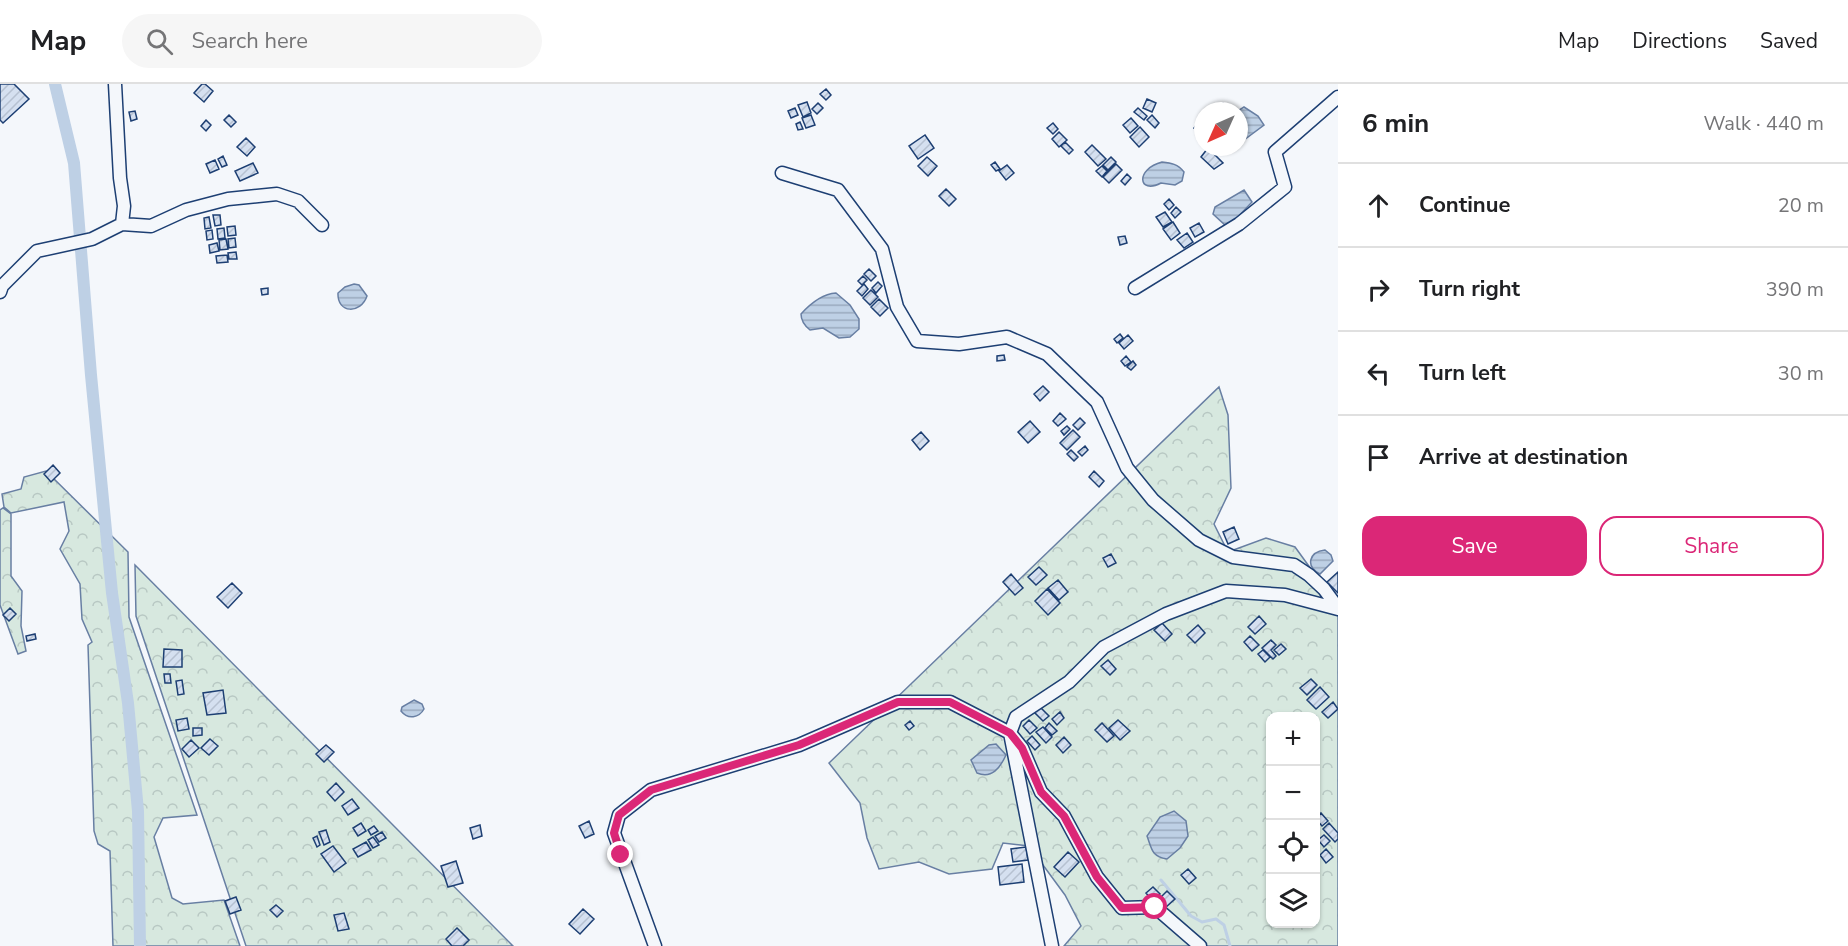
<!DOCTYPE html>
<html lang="en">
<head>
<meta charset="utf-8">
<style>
  body { margin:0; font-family:"Nunito Sans",sans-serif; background:#f6f6f6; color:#202124 }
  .controls { position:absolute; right:18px; bottom:18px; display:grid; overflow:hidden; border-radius:12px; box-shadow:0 2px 4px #0004 }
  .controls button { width:54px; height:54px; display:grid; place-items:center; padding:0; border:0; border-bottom:2px solid #e0e0e0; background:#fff; color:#202124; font:30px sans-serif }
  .compass { position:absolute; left:1194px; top:18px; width:54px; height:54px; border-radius:50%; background:#fff; box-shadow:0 2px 4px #0004; rotate:225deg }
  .stop { position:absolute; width:18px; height:18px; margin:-14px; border:4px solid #db2777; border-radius:50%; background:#fff }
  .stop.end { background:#db2777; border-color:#fff; box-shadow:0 2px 6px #0008 }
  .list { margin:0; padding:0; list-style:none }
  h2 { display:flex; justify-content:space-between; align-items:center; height:78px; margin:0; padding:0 24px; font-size:26px }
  h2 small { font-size:20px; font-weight:400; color:#757577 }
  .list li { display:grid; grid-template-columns:39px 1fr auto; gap:18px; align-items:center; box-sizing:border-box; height:84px; padding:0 24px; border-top:2px solid #e0e0e0 }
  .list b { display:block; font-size:22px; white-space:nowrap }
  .list em { font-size:20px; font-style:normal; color:#757577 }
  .actions { display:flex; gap:12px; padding:18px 24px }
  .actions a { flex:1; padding:14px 0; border:2px solid #db2777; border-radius:18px; text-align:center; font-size:21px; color:#db2777 }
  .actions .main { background:#db2777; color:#fff }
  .icon { flex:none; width:33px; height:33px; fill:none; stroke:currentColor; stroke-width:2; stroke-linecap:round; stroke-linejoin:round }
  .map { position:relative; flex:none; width:1338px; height:862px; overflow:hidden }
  header { display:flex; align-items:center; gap:36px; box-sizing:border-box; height:84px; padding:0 30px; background:#fff; border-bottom:2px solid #e0e0e0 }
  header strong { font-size:28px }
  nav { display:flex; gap:33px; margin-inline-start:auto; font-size:21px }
  .search { width:420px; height:54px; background:#f6f6f6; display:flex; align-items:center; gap:15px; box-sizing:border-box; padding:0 21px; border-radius:33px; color:#757577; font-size:22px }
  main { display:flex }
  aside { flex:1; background:#fff }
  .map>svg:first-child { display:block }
</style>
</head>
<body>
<header>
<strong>Map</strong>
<div class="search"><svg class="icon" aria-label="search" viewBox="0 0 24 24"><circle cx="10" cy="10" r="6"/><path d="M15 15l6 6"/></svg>Search here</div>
<nav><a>Map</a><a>Directions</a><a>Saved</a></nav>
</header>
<main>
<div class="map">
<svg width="1338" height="862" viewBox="0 0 1338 862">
  <defs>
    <pattern id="forest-crowns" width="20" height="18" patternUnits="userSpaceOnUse" patternTransform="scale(1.5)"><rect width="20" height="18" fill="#d7e8df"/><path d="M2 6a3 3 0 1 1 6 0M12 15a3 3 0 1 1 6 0" fill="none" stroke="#b8c8c3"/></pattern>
    <pattern id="water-rules" width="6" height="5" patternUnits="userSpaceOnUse" patternTransform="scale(1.5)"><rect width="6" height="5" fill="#bed0e5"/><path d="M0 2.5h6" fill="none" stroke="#9aaabe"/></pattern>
    <pattern id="building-hatch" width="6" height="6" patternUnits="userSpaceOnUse" patternTransform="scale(1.5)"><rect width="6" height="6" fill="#d5e0f0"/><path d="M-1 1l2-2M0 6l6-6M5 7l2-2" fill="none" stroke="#b6c1d1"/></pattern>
  </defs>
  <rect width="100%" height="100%" fill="#f4f7fb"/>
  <path fill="url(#forest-crowns)" stroke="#687fa3" stroke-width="1.5" fill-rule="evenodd" d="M 1219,303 L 1228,331 L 1231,404 L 1214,440 L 1228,468 L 1266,454 L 1295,463 L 1311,485 L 1338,514 L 1338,862 L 1064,862 L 1081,842 L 1065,811 L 1029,762 L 1003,759 L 992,785 L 949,790 L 919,778 L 879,785 L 867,754 L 860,719 L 829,679 ZM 1270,632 L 1316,632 L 1316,840 L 1270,840 Z
    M 46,387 L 128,468 L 129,533 L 197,731 L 163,734 L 154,753 L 172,814 L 183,820 L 224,816 L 240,862 L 113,862 L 110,767 L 98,760 L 94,747 L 88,561 L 92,558 L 82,535 L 80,500 L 60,465 L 69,447 L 64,418 L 11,429 L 4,423 L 2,410 L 21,405 L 24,393 Z
    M 3,424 L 11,430 L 11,492 L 22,507 L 21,542 L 26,567 L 18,570 L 0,521 L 0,426 Z
    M 135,481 L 513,862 L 246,862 L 136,532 Z"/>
  <path fill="url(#water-rules)" stroke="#687fa3" stroke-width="1.5" d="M 1244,23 L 1258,32 L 1264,41 L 1244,56 L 1239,55 L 1238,27 Z
    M 1162,78 C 1171,79 1178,80 1184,88 L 1182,97 L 1175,101 L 1161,99 C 1138,111 1135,85 1162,78 Z
    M 1244,106 L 1252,118 L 1234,137 L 1225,141 L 1213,130 L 1215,123 Z
    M 354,200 L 359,201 L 367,212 C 361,230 337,230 338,209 L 345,203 Z
    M 836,209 L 850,221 L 859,235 L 859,245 L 850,253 L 839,254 L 823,244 L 810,246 C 805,242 801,236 801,230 C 810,220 822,210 836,209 Z
    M 1325,466 L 1331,471 L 1333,477 L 1320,490 C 1305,482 1309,468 1325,466 Z
    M 414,616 L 422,620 L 424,625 C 419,634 408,636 401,627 L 402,623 Z
    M 996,660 L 1006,671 C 1000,684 992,695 977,689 L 971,676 L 989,661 Z
    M 1174,727 L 1186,737 L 1188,752 L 1180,764 L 1167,775 C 1151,772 1152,765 1147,752 L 1160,733 Z"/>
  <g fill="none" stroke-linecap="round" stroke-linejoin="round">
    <path stroke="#bed0e5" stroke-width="3" d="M 1161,796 L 1191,832 L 1202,838 L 1216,835 L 1224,841 L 1230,862"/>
    <path stroke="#bed0e5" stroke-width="12" d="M 55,0 L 74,79 L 91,291 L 112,509 L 128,619 L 138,727 L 140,862"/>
  </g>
  <path fill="url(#building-hatch)" stroke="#1d3f73" stroke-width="1.5" d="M 0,0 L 14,0 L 29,15 L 3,39 L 0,36 Z
    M 202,0 L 205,0 L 213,7 L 204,18 L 194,9 Z
    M 826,5 L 831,11 L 826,16 L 820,10 Z
    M 1147,15 L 1156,19 L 1152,28 L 1143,24 Z
    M 807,18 L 811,29 L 803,33 L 798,21 Z
    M 818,19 L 823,24 L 817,30 L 812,25 Z
    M 1223,19 L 1232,26 L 1231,27 L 1217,27 Z
    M 795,24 L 798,31 L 791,34 L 788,27 Z
    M 1138,24 L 1147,32 L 1144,36 L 1134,28 Z
    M 135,27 L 137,35 L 131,37 L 129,28 Z
    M 229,31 L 236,38 L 231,43 L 224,36 Z
    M 811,31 L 815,41 L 806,44 L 802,34 Z
    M 1152,31 L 1159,39 L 1155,44 L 1147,36 Z
    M 1131,34 L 1138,42 L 1130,49 L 1123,41 Z
    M 206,36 L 211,41 L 206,47 L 201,42 Z
    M 1199,37 L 1203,40 L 1203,51 L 1194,44 Z
    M 800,38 L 803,45 L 798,46 L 796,40 Z
    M 1053,39 L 1058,45 L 1053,50 L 1047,44 Z
    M 1140,43 L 1149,53 L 1139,63 L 1130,53 Z
    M 1059,48 L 1067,56 L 1059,63 L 1052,55 Z
    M 925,51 L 934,64 L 918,75 L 909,62 Z
    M 246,54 L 255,63 L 247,72 L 237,63 Z
    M 1065,58 L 1073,66 L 1069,70 L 1061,62 Z
    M 1092,61 L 1106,75 L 1098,82 L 1085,68 Z
    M 1208,64 L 1223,79 L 1214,85 L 1201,73 Z
    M 223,72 L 227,81 L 222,83 L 218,75 Z
    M 927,73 L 937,82 L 928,92 L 918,82 Z
    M 1111,73 L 1116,78 L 1108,86 L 1103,81 Z
    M 215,76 L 219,85 L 210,89 L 206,80 Z
    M 995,78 L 1000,85 L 996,87 L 991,81 Z
    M 253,79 L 258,89 L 240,97 L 235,87 Z
    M 1116,80 L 1122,86 L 1109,99 L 1103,93 Z
    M 1007,81 L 1014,89 L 1006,96 L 999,87 Z
    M 1102,82 L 1107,87 L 1102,93 L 1096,87 Z
    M 1127,90 L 1131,94 L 1125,101 L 1121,97 Z
    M 946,105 L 956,115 L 949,122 L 939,112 Z
    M 1169,115 L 1174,121 L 1169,126 L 1164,120 Z
    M 1176,123 L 1181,128 L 1175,134 L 1171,129 Z
    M 1165,128 L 1172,138 L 1163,143 L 1156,133 Z
    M 213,131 L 220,131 L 221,141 L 215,142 Z
    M 209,133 L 211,144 L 205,145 L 204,134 Z
    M 1173,138 L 1180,149 L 1171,156 L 1163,145 Z
    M 1199,139 L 1204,148 L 1195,153 L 1190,144 Z
    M 235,142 L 236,151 L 228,152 L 227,143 Z
    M 224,144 L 225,154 L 218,155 L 217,145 Z
    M 212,146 L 213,155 L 207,156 L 206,147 Z
    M 1187,149 L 1193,158 L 1184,164 L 1177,156 Z
    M 1125,152 L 1127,159 L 1120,161 L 1118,153 Z
    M 235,154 L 236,163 L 229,164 L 228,155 Z
    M 226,155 L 228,165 L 220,166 L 219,156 Z
    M 217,159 L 219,167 L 210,169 L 209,161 Z
    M 236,168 L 237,175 L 229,175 L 228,169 Z
    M 227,171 L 228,178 L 217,179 L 216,172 Z
    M 869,185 L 876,192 L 871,197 L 864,190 Z
    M 863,192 L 867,196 L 862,201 L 858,197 Z
    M 878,198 L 882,202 L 876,209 L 872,204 Z
    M 864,200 L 868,205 L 862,212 L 857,207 Z
    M 268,204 L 268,210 L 262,211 L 261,205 Z
    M 871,206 L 878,213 L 870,221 L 863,214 Z
    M 879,215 L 888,224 L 880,232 L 871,223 Z
    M 1120,250 L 1123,254 L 1117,259 L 1114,255 Z
    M 1128,251 L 1133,257 L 1124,265 L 1119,259 Z
    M 1004,271 L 1005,276 L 997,277 L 997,272 Z
    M 1126,272 L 1131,278 L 1125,282 L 1121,277 Z
    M 1133,277 L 1136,281 L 1131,286 L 1127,283 Z
    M 1043,302 L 1049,308 L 1040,317 L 1034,310 Z
    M 1060,329 L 1066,335 L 1058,342 L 1053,337 Z
    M 1080,334 L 1085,339 L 1078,346 L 1073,341 Z
    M 1030,337 L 1040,348 L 1028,359 L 1018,348 Z
    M 1067,342 L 1070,345 L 1064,351 L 1061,347 Z
    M 1073,346 L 1080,353 L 1067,366 L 1060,359 Z
    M 921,348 L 929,357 L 920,366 L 912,356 Z
    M 1085,362 L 1088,366 L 1082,372 L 1078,368 Z
    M 1071,366 L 1078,373 L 1074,377 L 1067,370 Z
    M 53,381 L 60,389 L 51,398 L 44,390 Z
    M 1094,387 L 1104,397 L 1099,403 L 1089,393 Z
    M 1234,443 L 1239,455 L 1228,460 L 1223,448 Z
    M 1111,470 L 1116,479 L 1108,483 L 1103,474 Z
    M 1039,483 L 1047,491 L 1036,501 L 1028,493 Z
    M 1338,488 L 1338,509 L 1327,498 Z
    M 1011,490 L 1023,504 L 1015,511 L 1003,498 Z
    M 1058,496 L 1068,508 L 1059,516 L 1048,504 Z
    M 232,499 L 242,509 L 228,524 L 217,513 Z
    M 1047,505 L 1060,519 L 1048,531 L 1035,517 Z
    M 10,524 L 16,530 L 9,537 L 3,531 Z
    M 1259,532 L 1266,540 L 1255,550 L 1248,543 Z
    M 1162,539 L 1172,550 L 1165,557 L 1154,546 Z
    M 1198,541 L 1205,549 L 1195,559 L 1187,551 Z
    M 35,550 L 36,555 L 27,557 L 26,552 Z
    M 1250,552 L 1259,561 L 1252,567 L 1244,558 Z
    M 1271,556 L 1276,561 L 1271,566 L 1276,572 L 1273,575 L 1262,564 Z
    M 1281,560 L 1286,565 L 1279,571 L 1274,566 Z
    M 164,565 L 182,566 L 182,583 L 163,583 Z
    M 1263,566 L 1270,573 L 1265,578 L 1258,570 Z
    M 1108,576 L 1116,585 L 1110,591 L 1101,582 Z
    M 164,590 L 170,590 L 171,599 L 165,599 Z
    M 1311,595 L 1317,601 L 1307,611 L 1300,604 Z
    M 182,596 L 184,610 L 178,611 L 176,597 Z
    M 1320,603 L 1329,613 L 1316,625 L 1307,616 Z
    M 223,606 L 226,629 L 207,631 L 203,609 Z
    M 1333,618 L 1338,625 L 1328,634 L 1322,628 Z
    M 1040,623 L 1049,632 L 1043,637 L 1034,628 Z
    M 1060,628 L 1064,634 L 1057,641 L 1052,635 Z
    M 187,634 L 189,645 L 178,647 L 176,636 Z
    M 1029,636 L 1037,644 L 1030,650 L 1023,642 Z
    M 1118,636 L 1130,647 L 1120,656 L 1109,644 Z
    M 910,637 L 914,642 L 909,646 L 905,641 Z
    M 1049,639 L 1057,647 L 1052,651 L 1045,644 Z
    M 1102,639 L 1114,652 L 1107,658 L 1095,646 Z
    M 1043,643 L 1052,653 L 1046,659 L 1036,648 Z
    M 193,644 L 202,644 L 202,651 L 193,652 Z
    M 1032,652 L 1040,661 L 1035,666 L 1027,657 Z
    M 1064,653 L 1071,661 L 1063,669 L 1056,661 Z
    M 210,655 L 218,662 L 209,671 L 201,664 Z
    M 191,656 L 199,664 L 189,673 L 182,665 Z
    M 326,661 L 334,668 L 324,678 L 316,670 Z
    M 336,699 L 344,708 L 335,717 L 327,708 Z
    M 352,715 L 359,724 L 348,731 L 342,722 Z
    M 1321,729 L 1328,737 L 1322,742 L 1316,735 Z
    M 589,737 L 594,750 L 585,754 L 579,742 Z
    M 361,739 L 366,747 L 358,752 L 353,744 Z
    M 1329,739 L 1338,749 L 1338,755 L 1335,758 L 1323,745 Z
    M 480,741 L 482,752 L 473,755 L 470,744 Z
    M 374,742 L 378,747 L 371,751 L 368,746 Z
    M 326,746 L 330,758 L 324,761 L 319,748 Z
    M 382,748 L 386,754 L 379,758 L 375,752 Z
    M 1324,751 L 1330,757 L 1324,763 L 1318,756 Z
    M 317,752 L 320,761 L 317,763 L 313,754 Z
    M 373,753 L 379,761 L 373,764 L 368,756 Z
    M 366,758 L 371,766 L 358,773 L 353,765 Z
    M 333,762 L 346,779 L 334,788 L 321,770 Z
    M 1026,763 L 1028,776 L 1013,778 L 1011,765 Z
    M 1326,765 L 1333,773 L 1326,779 L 1320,771 Z
    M 1068,768 L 1079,778 L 1065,793 L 1054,783 Z
    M 456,777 L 463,799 L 448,803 L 441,782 Z
    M 1022,780 L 1024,798 L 1000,801 L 998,783 Z
    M 1188,785 L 1196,794 L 1189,800 L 1181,791 Z
    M 1153,803 L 1160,810 L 1152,816 L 1146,809 Z
    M 1167,807 L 1175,815 L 1165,824 L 1158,816 Z
    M 236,813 L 241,826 L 230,830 L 225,817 Z
    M 276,821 L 283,827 L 277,833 L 270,826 Z
    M 583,825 L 594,835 L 580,850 L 569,840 Z
    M 344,829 L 349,845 L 338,847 L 334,831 Z
    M 457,844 L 469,856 L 463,862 L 452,862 L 446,855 Z"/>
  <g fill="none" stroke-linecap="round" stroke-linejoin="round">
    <defs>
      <path id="minor" d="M 115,0 L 120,94 L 124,122 L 122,140
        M 782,89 L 838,106 L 882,165 L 897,223 L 917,257 L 959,260 L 1007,253 L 1047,270 L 1097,318 L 1127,384 L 1153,416 L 1199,456 L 1233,473 L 1294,481 L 1309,491 L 1324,505 L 1338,524
        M 1135,204 L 1239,140 L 1285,103 L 1275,68 L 1338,13
        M 0,208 L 2,202 L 37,167 L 92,155 L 122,140 L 151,142 L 186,126 L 228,115 L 277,110 L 298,117 L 322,141
        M 655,862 L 614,749 L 619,731 L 651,706 L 799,661 L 898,618 L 950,618 L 1010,649 L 1022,664 L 1041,708 L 1064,732 L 1097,793 L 1122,824 L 1155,823 L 1200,862
        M 1052,862 L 1010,649 L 1016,633 L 1069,598 L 1104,563 L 1166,530 L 1226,507 L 1285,511 L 1338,525"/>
    </defs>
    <use href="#minor" stroke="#1d3f73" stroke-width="15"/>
    <use href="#minor" stroke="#f4f7fb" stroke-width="12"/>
  </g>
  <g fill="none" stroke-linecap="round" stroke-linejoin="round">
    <path stroke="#db2777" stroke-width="8" d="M 621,771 L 614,749 L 619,731 L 651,706 L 799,661 L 898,618 L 950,618 L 1010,649 L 1022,664 L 1041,708 L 1064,732 L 1097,793 L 1122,824 L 1155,823"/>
  </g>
</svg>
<div class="controls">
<button>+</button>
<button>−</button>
<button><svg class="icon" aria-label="locate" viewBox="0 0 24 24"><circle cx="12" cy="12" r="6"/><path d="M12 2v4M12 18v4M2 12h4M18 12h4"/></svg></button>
<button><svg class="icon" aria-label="layers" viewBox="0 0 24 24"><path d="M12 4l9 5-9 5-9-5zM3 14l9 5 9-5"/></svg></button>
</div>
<svg class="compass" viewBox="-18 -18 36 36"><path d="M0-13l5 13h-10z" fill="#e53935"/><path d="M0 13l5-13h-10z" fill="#757577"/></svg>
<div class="stop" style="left:1155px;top:823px"></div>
<div class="stop end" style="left:621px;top:771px"></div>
</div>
<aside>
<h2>6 min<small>Walk · 440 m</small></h2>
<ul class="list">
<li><svg class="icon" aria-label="ahead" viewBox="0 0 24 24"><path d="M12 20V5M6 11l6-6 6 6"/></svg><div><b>Continue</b></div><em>20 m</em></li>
<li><svg class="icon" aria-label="right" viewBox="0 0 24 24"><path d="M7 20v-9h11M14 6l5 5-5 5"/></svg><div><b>Turn right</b></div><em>390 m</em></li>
<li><svg class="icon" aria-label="left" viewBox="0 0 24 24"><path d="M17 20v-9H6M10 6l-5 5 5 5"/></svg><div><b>Turn left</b></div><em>30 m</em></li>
<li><svg class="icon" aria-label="arrive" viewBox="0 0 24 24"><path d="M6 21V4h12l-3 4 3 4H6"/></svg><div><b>Arrive at destination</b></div></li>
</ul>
<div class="actions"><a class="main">Save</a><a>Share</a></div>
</aside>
</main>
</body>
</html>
